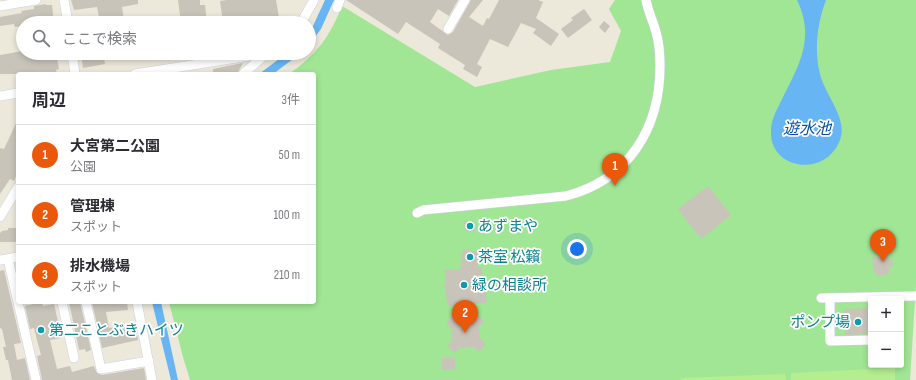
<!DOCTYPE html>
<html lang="ja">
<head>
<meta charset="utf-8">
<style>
  body { margin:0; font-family:"Sofia Sans Condensed","Noto Sans JP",sans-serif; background:#f7f7f7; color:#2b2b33 }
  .controls { position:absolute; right:12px; bottom:12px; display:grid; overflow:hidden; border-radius:4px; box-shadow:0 2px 6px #0003 }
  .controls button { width:36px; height:36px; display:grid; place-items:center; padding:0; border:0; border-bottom:1px solid #e1e1e2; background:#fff; color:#2b2b33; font:20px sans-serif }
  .you { position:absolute; left:577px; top:249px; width:14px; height:14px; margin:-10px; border:3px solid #fff; border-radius:50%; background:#1a73e8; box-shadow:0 0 0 6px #1a73e833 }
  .badge { display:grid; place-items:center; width:26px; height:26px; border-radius:50%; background:#ea580c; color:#fff; font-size:13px; font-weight:700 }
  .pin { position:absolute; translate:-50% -33px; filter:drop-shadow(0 1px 2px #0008) }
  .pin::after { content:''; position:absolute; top:21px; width:14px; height:12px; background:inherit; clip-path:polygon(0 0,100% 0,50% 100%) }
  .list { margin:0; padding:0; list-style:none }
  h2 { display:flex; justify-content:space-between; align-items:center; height:52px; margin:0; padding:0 16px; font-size:17px }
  h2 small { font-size:13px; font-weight:400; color:#7c7c81 }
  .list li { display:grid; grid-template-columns:26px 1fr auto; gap:12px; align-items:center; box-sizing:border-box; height:60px; padding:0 16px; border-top:1px solid #e1e1e2 }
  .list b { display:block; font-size:15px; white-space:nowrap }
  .list p { margin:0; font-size:13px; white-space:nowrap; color:#7c7c81 }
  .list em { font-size:13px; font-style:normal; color:#7c7c81 }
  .icon { flex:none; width:22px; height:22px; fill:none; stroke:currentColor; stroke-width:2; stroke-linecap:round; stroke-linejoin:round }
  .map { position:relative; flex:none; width:916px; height:380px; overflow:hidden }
  .search { position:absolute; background:#fff; box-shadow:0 2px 6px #0003; left:16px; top:16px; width:300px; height:44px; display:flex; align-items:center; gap:10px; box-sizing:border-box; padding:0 14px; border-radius:22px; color:#7c7c81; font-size:15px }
  .panel { position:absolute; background:#fff; box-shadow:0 2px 6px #0003; left:16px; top:72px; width:300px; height:232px; border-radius:4px }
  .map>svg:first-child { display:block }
</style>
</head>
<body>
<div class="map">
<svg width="916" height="380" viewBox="0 0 916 380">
  <rect width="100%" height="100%" fill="#ece8da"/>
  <path fill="#a1e694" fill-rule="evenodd" d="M 615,0 L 916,0 L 916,285 L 910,380 L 190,380 L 183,357 L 169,302 L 314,302 L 314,74 L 289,74 C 317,54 329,38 342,6 L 475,87 L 551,70 L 610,62 L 621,31 L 609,9 ZM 871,299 L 901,299 L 901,365 L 871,365 Z"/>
  <path fill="#b4ee8f" d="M 895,368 L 895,380 L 791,380 L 791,373 Z
    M 785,374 L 786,380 L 681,380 L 681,378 Z"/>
  <path fill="#68b5f4" d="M 325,0 L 334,0 L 321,29 L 309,45 C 309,29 319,15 325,0 Z
    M 797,0 L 826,0 C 817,24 814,50 820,74 C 825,95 848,118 840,140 C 825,179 769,169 771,131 C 771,118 778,108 783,97 C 800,64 815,37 797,0 Z
    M 287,53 L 301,53 L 273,74 L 259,74 Z
    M 152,302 L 161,302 L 178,380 L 171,380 Z"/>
  <path fill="#c8c4ba" d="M 71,0 L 138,0 L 138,4 L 122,7 L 124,19 L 115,21 L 115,23 L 100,23 L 97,7 L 74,10 Z
    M 178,0 L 200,0 L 200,5 L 205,5 L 207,23 L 181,23 Z
    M 227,0 L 276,0 L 280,23 L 223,23 L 220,1 Z
    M 346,0 L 458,0 L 449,16 L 438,9 L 430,22 L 448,35 L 453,32 L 471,0 L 483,0 L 469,17 L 483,26 L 487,18 L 489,19 L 499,0 L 538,0 L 543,2 L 536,18 L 559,34 L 551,46 L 533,33 L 536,29 L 521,23 L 508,47 L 490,39 L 477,64 L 482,67 L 477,77 L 463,69 L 465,65 L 438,48 L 440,44 L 406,22 L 398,34 Z
    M 46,4 L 46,5 L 52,5 L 54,23 L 23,23 L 23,26 L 15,27 L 14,24 L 0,26 L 0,17 L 22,13 L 21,11 L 34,9 L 34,6 Z
    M 584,9 L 592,20 L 568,38 L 561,29 L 573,20 L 571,18 Z
    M 604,21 L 610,26 L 605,33 L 599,27 Z
    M 23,51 L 23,53 L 56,53 L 59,69 L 56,70 L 57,74 L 0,74 L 0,55 Z
    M 81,53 L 103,53 L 105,64 L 83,68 Z
    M 186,53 L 195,53 L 196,58 L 187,60 Z
    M 243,63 L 237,74 L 213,74 L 213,69 Z
    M 18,119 L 18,172 L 14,181 L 10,179 L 0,194 L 0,148 L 4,149 Z
    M 708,186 L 731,215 L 701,239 L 678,209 Z
    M 464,221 L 474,221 L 475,231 L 465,232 Z
    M 8,228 L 18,228 L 18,242 L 0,242 L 0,233 L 2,231 L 8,230 Z
    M 463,249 L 480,252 L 477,267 L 482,267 L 483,288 L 486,290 L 487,300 L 485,303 L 448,306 L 444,284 L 446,283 L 445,270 L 460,269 Z
    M 888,256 L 888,259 L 892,258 L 893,266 L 889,267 L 889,274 L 877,276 L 876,272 L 874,273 L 872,257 Z
    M 4,270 L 21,343 L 14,344 L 17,360 L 25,358 L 30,380 L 12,380 L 8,360 L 6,360 L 3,347 L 6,347 L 2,329 L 0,328 L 0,271 Z
    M 42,302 L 43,306 L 54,304 L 57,317 L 61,338 L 50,340 L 57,369 L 70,366 L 72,372 L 94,366 L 97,373 L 102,375 L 144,368 L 146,380 L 42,380 L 37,356 L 41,355 L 37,340 L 34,328 L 30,329 L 25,306 Z
    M 69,302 L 80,302 L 91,350 L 86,352 L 85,349 L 79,350 Z
    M 92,302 L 127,302 L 128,310 L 106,312 L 109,328 L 135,324 L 138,340 L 102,348 Z
    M 871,308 L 871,334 L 845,335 L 844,309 Z
    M 477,314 L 484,321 L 479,327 L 480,338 L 486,344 L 479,352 L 474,347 L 460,348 L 455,353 L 447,346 L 452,341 L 451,328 L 446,323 L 453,315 L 460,321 L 471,320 Z
    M 442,358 L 455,358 L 455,369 L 442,370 Z"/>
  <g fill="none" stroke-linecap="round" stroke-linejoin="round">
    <defs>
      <path id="street" d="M 64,0 L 68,23
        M 0,6 L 36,0
        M 337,8 L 340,0
        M 301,23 L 314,0
        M 448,29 L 465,0
        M 72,53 L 75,74
        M 135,74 L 256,55 L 260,59
        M 243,74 L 267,53
        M 0,96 L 18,93
        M 417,213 L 423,210 L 566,196 C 628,180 660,129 660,66 C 660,55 659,42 656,32 C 653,21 648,11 646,0
        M 0,217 L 18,187
        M 8,259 L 36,380
        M 0,260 L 18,257
        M 821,298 L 916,296
        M 830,298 L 830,341 L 871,340
        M 62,302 L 74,358
        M 86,302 L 101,369 L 149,361
        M 137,302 L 152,380"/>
    </defs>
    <use href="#street" stroke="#cfd0e3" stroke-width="10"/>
    <use href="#street" stroke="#fff" stroke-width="9"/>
  </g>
  <g fill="#0f9aa8" stroke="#fff" stroke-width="1.5">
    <circle cx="470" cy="226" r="4"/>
    <circle cx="470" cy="257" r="4"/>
    <circle cx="464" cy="285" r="4"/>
    <circle cx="858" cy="322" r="4"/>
    <circle cx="41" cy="330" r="4"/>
  </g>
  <g text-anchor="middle" stroke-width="3.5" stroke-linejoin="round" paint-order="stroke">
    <g font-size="15" fill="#0d838f" stroke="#fff" text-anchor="start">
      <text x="478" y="231">あずまや</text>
      <text x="478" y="262">茶室 松籟</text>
      <text x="472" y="290">緑の相談所</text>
      <text x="850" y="327" text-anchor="end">ポンプ場</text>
      <text x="49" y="335">第二ことぶきハイツ</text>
    </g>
    <g font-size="16" font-style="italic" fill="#07509f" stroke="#fff">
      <text x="807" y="134">遊水池</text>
    </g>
  </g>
</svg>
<div class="controls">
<button>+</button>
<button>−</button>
</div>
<div class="you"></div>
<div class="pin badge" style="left:615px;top:186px">1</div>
<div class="pin badge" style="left:465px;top:333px">2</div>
<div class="pin badge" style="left:883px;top:262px">3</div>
<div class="search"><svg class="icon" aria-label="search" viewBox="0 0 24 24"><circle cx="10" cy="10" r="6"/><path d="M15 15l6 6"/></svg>ここで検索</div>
<section class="panel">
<h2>周辺<small>3件</small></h2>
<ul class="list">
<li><span class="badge">1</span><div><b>大宮第二公園</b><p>公園</p></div><em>50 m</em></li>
<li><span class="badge">2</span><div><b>管理棟</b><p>スポット</p></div><em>100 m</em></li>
<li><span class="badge">3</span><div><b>排水機場</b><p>スポット</p></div><em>210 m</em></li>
</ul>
</section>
</div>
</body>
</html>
